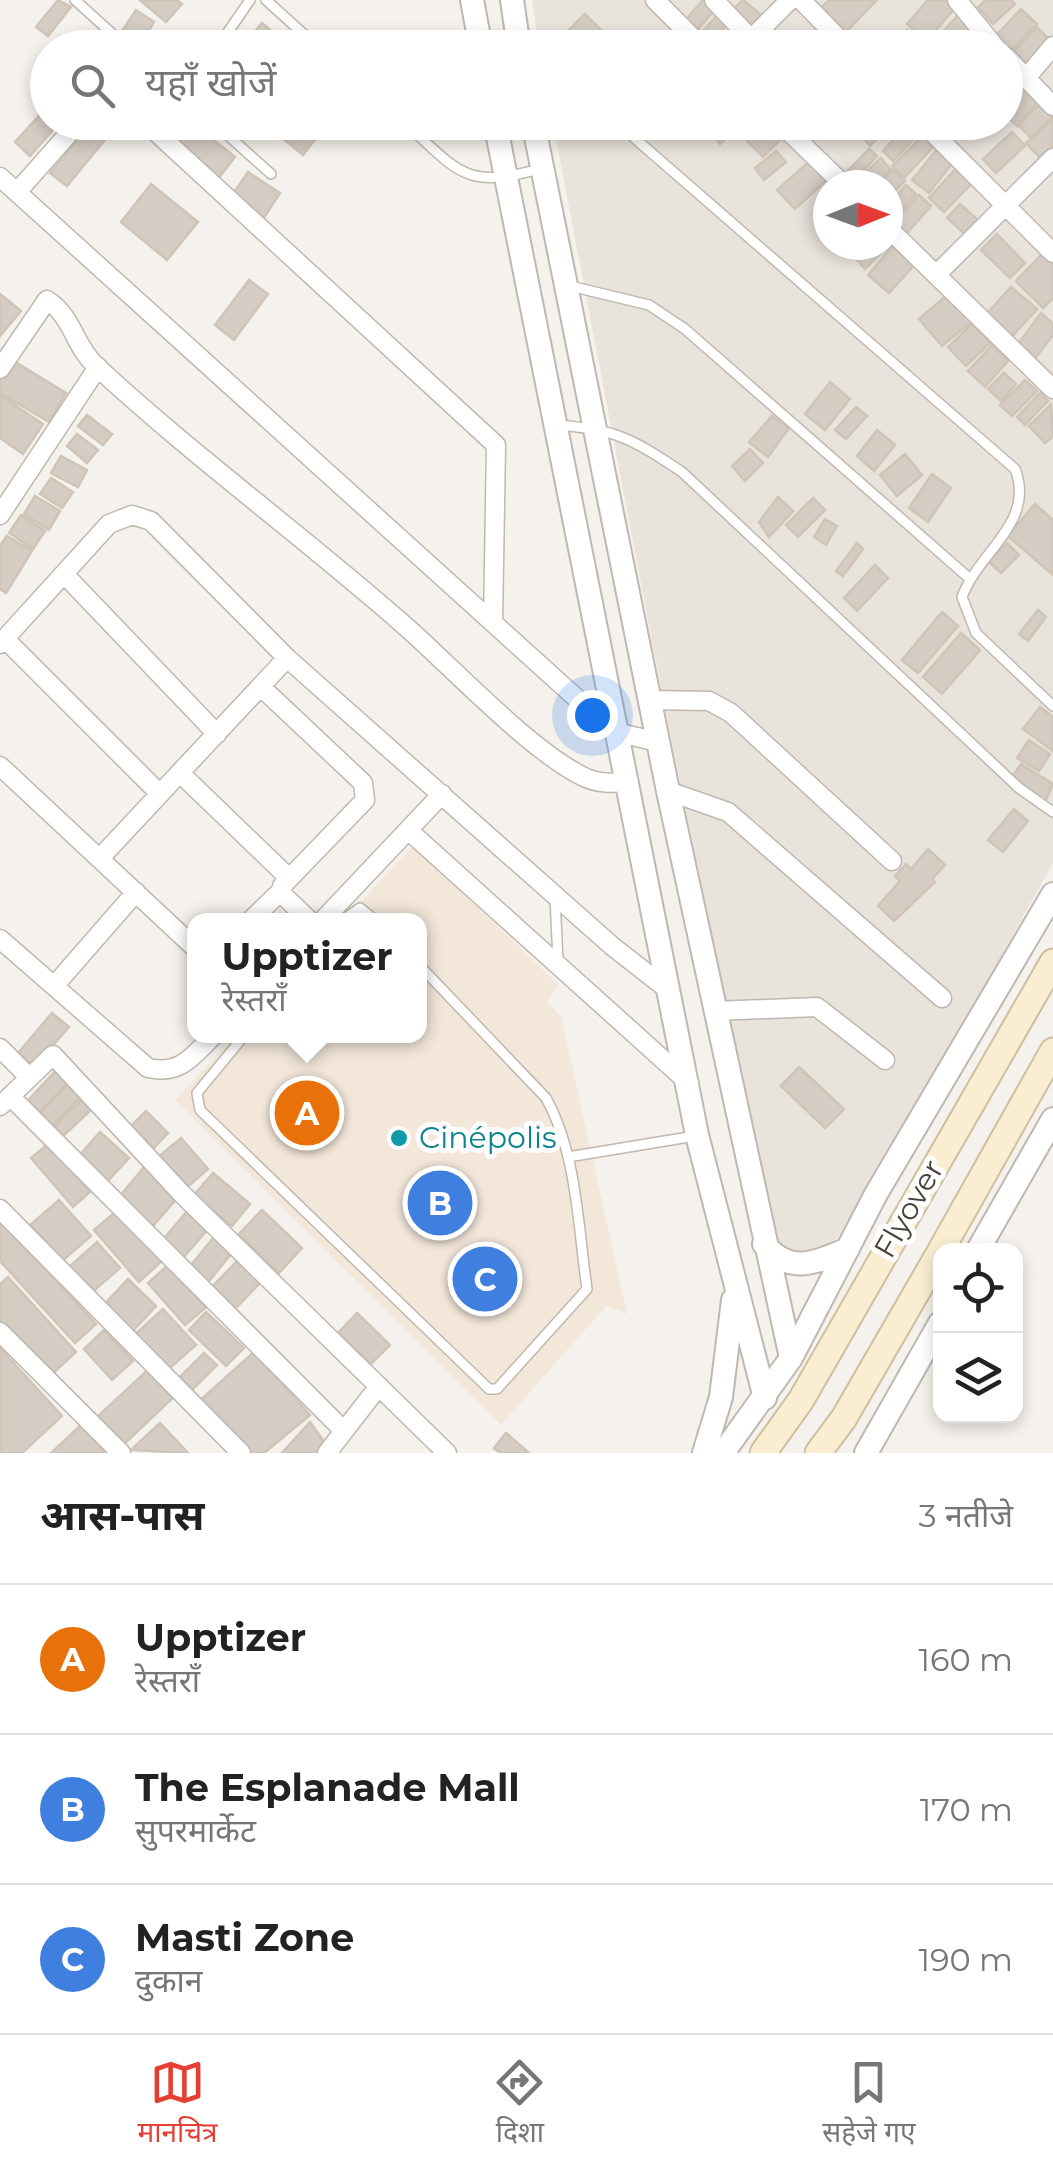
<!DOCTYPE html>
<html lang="hi">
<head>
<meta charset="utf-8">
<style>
  body { margin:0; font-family:Montserrat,"Noto Sans Devanagari",sans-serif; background:#f6f6f6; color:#222 }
  .controls { position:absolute; right:30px; bottom:30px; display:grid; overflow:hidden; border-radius:20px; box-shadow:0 5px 15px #0003 }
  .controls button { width:90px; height:90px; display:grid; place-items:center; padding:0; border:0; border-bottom:2px solid #e0e0e0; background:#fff; color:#222; font:50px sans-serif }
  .compass { position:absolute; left:813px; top:170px; width:90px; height:90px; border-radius:50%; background:#fff; box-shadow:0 5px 15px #0003; rotate:89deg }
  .you { position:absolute; left:592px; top:715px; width:35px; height:35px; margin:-25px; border:8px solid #fff; border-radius:50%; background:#1a73e8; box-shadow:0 0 0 15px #1a73e833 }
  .badge { display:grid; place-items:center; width:65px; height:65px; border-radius:50%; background:#e53f33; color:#fff; font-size:32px; font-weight:700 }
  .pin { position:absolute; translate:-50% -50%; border:5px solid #fff; box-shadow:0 2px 10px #0006 }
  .popup { position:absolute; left:187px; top:913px; width:240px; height:130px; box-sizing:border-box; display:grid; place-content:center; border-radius:20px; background:#fff; filter:drop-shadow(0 2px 8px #0005); font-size:32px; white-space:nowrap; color:#767676 }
  .popup b { font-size:38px; color:#222 }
  .popup::after { content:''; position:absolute; left:50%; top:100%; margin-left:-20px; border:20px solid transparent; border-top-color:#fff }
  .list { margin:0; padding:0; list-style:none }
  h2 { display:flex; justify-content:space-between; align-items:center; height:130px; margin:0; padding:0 40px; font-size:42px }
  h2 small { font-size:32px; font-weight:400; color:#767676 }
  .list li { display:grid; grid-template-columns:65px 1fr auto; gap:30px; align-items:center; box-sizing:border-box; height:150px; padding:0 40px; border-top:2px solid #e0e0e0 }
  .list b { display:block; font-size:38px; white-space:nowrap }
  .list p { margin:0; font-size:32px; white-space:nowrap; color:#767676 }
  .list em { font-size:32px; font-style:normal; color:#767676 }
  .icon { flex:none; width:55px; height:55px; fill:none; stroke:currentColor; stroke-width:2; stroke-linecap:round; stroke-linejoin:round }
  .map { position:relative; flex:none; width:1053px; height:1453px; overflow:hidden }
  .search { position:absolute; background:#fff; box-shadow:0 5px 15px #0003; left:30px; right:30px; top:30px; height:110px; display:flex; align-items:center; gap:25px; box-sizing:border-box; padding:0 35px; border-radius:55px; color:#767676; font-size:38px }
  .sheet { height:580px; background:#fff }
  nav { display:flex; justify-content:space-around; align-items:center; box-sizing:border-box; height:140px; border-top:2px solid #e0e0e0; background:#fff; font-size:28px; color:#767676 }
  nav a { display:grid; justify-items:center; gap:5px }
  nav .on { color:#e53f33 }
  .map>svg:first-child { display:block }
</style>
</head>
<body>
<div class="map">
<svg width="1053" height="1453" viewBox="0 0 1053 1453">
  <rect width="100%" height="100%" fill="#f5f1ec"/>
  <path fill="#e8e3db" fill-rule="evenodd" d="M 532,0 L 1053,0 L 1053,863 L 853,1222 L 830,1244 L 806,1258 L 780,1251 L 768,1204 L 666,714 L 553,123 L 1006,122 L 1006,48 L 539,47 ZM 828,185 L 888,185 L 888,245 L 828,245 Z"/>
  <path fill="#f3e7da" d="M 413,846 L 559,985 L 547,1002 L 561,1016 L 627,1314 L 606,1306 L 501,1425 L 175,1100 L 235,1036 L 420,1036 L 420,920 L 344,920 Z"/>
  <path fill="#d5ccc3" stroke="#cfc4b6" stroke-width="2.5" d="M 58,0 L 71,7 L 48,36 L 36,27 Z
    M 177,0 L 182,4 L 166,22 L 141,1 Z
    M 703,0 L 716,8 L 696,32 L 684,22 Z
    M 743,0 L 767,20 L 753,33 L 731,12 Z
    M 829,0 L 877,0 L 843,35 L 819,10 Z
    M 928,0 L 948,0 L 956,7 L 926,41 L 907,24 Z
    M 986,0 L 1011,0 L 1015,4 L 993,24 L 978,7 Z
    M 1021,9 L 1037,24 L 1009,53 L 994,38 Z
    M 136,10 L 154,22 L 141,43 L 122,31 Z
    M 585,14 L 614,43 L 610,48 L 585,48 L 568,31 Z
    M 718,14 L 728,23 L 708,47 L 697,38 Z
    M 959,14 L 980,33 L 966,48 L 939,48 L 933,43 Z
    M 262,23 L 285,43 L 282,48 L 241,48 Z
    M 732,27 L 745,39 L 737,48 L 712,48 Z
    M 1037,27 L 1053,43 L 1025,72 L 1009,57 Z
    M 907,30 L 924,46 L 892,48 Z
    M 1014,71 L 1027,83 L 1006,105 L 1006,80 Z
    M 1025,85 L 1040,99 L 1017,126 L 1006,115 L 1006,108 Z
    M 1040,104 L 1053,116 L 1031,138 L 1018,125 Z
    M 48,106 L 48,122 L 60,122 L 30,156 L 15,142 Z
    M 1053,118 L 1053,155 L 1045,163 L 1026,143 Z
    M 291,122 L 307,122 L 320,133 L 303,155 L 280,136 Z
    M 728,122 L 739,127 L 720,144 L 713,135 Z
    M 766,122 L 783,137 L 763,157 L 747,141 Z
    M 791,122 L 829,122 L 810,141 Z
    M 850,122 L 894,122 L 870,146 Z
    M 909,122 L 920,132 L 893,161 L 883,151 Z
    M 933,122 L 966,122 L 951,139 Z
    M 192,123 L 235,157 L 217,180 L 174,146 Z
    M 88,127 L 104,141 L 67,186 L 50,173 Z
    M 1012,132 L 1025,146 L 996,173 L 983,159 Z
    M 925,133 L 936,144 L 904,178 L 892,166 Z
    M 938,148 L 954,161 L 929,193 L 912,180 Z
    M 869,149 L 877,156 L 851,184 L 843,176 Z
    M 776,151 L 786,162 L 764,180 L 755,168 Z
    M 881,158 L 891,170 L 874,185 L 852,185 Z
    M 811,160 L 828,179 L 795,209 L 777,190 Z
    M 960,164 L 976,179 L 944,212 L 929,198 Z
    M 892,170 L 905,181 L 888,198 L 888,185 L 878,185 Z
    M 248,172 L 280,193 L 263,219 L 231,197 Z
    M 151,184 L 198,222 L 167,260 L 121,222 Z
    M 906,185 L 916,194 L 893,220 L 888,205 Z
    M 919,195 L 931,206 L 906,234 L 894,223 Z
    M 960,204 L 980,222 L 967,236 L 947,218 Z
    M 997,234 L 1025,263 L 1010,278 L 981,250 Z
    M 888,237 L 893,242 L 865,269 L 856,259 L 870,245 L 888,245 Z
    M 894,244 L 916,263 L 889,293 L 868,275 Z
    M 1044,252 L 1053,261 L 1053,298 L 1043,308 L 1016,281 Z
    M 249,280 L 268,294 L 234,340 L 215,325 Z
    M 1011,287 L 1037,309 L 1009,340 L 984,317 Z
    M 0,294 L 21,311 L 0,336 Z
    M 947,295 L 971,322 L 942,346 L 919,319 Z
    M 1041,313 L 1053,324 L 1053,335 L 1033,361 L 1018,344 Z
    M 972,324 L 990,343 L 966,366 L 948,347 Z
    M 992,345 L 1008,361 L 985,387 L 968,371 Z
    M 12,360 L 66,393 L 49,422 L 0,393 L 0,381 Z
    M 1004,373 L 1016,384 L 1001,401 L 988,389 Z
    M 1025,380 L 1037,391 L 1012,416 L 1000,405 Z
    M 830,382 L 850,399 L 825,430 L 805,414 Z
    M 1040,393 L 1048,401 L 1025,425 L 1017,417 Z
    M 0,395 L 43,424 L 23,454 L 0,438 Z
    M 1051,404 L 1053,436 L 1045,443 L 1029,426 Z
    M 856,407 L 867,416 L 846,439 L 835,430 Z
    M 87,415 L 112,434 L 103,445 L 78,426 Z
    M 772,416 L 789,428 L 768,457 L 749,442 Z
    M 877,430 L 895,445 L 874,471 L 857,456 Z
    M 77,434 L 98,450 L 87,463 L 67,446 Z
    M 750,449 L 763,463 L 745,481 L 732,466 Z
    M 905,454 L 922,475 L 897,496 L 880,475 Z
    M 61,456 L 87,470 L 78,487 L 51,473 Z
    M 932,474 L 951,488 L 928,522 L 909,508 Z
    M 51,478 L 73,492 L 62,508 L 40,494 Z
    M 35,496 L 60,511 L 49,530 L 24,514 Z
    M 778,497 L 793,511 L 769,537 L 759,522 Z
    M 813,498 L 825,510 L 798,537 L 786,525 Z
    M 1035,504 L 1053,520 L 1053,575 L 1008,536 Z
    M 21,515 L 45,531 L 33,549 L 9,533 Z
    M 825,519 L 837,526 L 826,545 L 814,537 Z
    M 7,536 L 32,551 L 6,593 L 0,589 L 0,546 Z
    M 857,543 L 863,549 L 843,576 L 836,571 Z
    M 1007,543 L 1019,555 L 1001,573 L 988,561 Z
    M 875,565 L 888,578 L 857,611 L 844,598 Z
    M 1038,610 L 1046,617 L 1028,641 L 1019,634 Z
    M 942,612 L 958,626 L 918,673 L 902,660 Z
    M 961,633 L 980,650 L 942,694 L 923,677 Z
    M 1040,707 L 1053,717 L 1053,751 L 1023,729 Z
    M 1029,740 L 1050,754 L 1039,771 L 1017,758 Z
    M 1021,764 L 1053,784 L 1045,802 L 1011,779 Z
    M 1014,809 L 1028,821 L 1003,852 L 988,840 Z
    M 928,849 L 945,865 L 932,879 L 935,882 L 894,921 L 878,906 L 900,881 L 895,876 L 906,864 L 911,869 Z
    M 52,1013 L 69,1027 L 34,1067 L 18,1053 Z
    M 799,1067 L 844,1109 L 825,1128 L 781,1086 Z
    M 58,1068 L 70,1080 L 37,1115 L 25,1104 Z
    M 69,1083 L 82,1095 L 51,1127 L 39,1115 Z
    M 82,1099 L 92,1109 L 62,1137 L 53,1128 Z
    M 146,1111 L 168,1133 L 151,1151 L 128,1129 Z
    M 100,1132 L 129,1158 L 106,1183 L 78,1157 Z
    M 181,1138 L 208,1169 L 183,1191 L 156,1159 Z
    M 48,1144 L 90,1192 L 73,1207 L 31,1158 Z
    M 145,1166 L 179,1196 L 153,1226 L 119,1197 Z
    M 213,1173 L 250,1204 L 232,1226 L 194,1195 Z
    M 59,1200 L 91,1236 L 61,1262 L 29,1226 Z
    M 119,1209 L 163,1260 L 139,1282 L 94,1230 Z
    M 189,1209 L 210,1227 L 181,1260 L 161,1242 Z
    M 262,1210 L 302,1248 L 279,1273 L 239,1234 Z
    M 0,1220 L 96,1324 L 75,1343 L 0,1261 Z
    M 218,1232 L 236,1248 L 205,1286 L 187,1270 Z
    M 97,1242 L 120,1268 L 90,1294 L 68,1268 Z
    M 239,1259 L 262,1281 L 231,1313 L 208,1291 Z
    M 169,1264 L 206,1307 L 185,1325 L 148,1283 Z
    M 8,1277 L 76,1352 L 50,1376 L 0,1322 L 0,1284 Z
    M 128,1279 L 156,1306 L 129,1335 L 101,1308 Z
    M 163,1309 L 196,1345 L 163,1374 L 131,1338 Z
    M 206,1312 L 244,1348 L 226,1366 L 189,1330 Z
    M 357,1313 L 390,1345 L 371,1364 L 338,1333 Z
    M 104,1330 L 133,1361 L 112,1380 L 84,1349 Z
    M 0,1348 L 62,1416 L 22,1453 L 0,1453 Z
    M 254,1352 L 310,1415 L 264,1453 L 248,1453 L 197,1403 Z
    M 204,1353 L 217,1365 L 187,1395 L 174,1383 Z
    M 150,1368 L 176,1395 L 123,1445 L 97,1417 Z
    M 310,1422 L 325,1443 L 319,1453 L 282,1453 Z
    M 160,1423 L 188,1453 L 131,1450 Z
    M 81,1425 L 106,1453 L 51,1453 Z
    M 506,1433 L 529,1453 L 500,1453 L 494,1448 Z"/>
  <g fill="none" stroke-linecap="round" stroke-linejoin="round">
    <defs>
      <path id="service" d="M 75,0 L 128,48
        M 266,0 L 319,48
        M 217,48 L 250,0
        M 213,122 L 271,174
        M 404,122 C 458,171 464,190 539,169
        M 616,122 L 1015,469 C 1036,522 979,551 962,597 L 976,633 L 1053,706
        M 570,286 L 649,305 L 685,329 L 969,578
        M 556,425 C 617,429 632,439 682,472 L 1019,788 L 1053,812
        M 555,897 L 558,962
        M 343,920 L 360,908 L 375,920
        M 244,1036 L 197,1093 L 200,1110 L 489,1389 L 497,1389 L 587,1289 C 578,1226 577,1154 546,1098 L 420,966
        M 568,1157 L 695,1136"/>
      <path id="minor" d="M 655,0 L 703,48
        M 714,0 L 751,39
        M 801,0 L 848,48
        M 957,0 L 996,48
        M 742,48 L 790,0
        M 1006,57 L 1053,106
        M 1026,78 L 1053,46
        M 145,122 L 496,445 L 493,623
        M 779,122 L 844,185
        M 922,122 L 1053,253
        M 0,177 L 595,715 L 620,733 L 658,742
        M 17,192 L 79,122
        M 888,228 L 1053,389
        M 936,275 L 1053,158
        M 0,369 L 47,300 C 73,317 74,345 95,365 C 194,457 303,536 404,625 C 452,667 530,751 584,777 C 598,784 613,783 629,782
        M 0,515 L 98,367
        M 64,574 L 217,734
        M 5,639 L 160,794
        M 0,644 L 109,524 L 132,515 L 151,521 L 287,658 L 612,946 L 667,989
        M 261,687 L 363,783 L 365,800 L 282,886 L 282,894 L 309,920
        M 651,700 L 709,701 L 731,713 L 892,861
        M 0,766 L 194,947
        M 180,773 L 289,878
        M 668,791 L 728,812 L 942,998
        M 408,830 L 689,1083
        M 100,858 L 287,658
        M 251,920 L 282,890
        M 323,920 L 442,794
        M 0,939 L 148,1068 C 180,1075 192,1057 213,1036
        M 55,985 L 136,892
        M 714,1011 L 817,1007 L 885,1060
        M 0,1048 L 29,1077
        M 10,1096 L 343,1430
        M 0,1106 L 53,1055 L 182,1194 L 447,1453
        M 0,1209 L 241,1453
        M 0,1332 L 121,1453
        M 327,1453 L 379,1386"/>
      <path id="tertiary" d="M 472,0 L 481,48
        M 512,0 L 519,48
        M 495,122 L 697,1135 L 765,1398
        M 533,122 L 668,791 L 791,1358
        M 764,1244 C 789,1275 815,1263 848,1249
        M 978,1250 L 1053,1119
        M 704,1453 L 721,1397 L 733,1300
        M 723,1453 L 791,1358 L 876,1194 L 1053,894
        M 866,1453 L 940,1323"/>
      <path id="secondary" d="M 941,1250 L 1053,1051
        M 763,1453 L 801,1400 L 1053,962
        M 818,1453 L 844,1418 L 940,1252"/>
    </defs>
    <use href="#service" stroke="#bfb8af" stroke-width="12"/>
    <use href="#minor" stroke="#bfb8af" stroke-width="21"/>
    <use href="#tertiary" stroke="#bfb8af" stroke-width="26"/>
    <use href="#secondary" stroke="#cfbfa1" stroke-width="29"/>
    <use href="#service" stroke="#fff" stroke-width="9"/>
    <use href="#minor" stroke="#fff" stroke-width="18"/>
    <use href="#tertiary" stroke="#fff" stroke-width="22"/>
    <use href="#secondary" stroke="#faedd1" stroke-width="25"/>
  </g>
  <circle fill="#0f9aa8" stroke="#fff" stroke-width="4" cx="399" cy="1138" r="10"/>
  <g text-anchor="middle" stroke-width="10" stroke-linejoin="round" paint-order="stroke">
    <g font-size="30" fill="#0d838f" stroke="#fff" text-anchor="start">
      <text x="419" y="1148">Cinépolis</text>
    </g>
    <g font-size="30" fill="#48423a" stroke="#fff">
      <text transform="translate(909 1209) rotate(-60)" y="10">Flyover</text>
    </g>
  </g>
</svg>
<div class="controls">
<button><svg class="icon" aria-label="locate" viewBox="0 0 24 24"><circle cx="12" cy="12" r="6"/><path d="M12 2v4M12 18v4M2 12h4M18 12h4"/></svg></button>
<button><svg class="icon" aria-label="layers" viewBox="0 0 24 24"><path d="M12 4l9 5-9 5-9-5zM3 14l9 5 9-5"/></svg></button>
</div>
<svg class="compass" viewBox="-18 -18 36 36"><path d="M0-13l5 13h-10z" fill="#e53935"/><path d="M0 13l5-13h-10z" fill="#767676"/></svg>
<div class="you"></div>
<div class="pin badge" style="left:307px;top:1113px;background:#e8710a">A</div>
<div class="popup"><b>Upptizer</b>रेस्तराँ</div>
<div class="pin badge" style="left:440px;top:1203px;background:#3f7fe0">B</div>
<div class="pin badge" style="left:485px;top:1279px;background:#3f7fe0">C</div>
<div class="search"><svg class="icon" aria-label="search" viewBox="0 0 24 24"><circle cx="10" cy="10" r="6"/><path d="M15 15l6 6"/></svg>यहाँ खोजें</div>
</div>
<section class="sheet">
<h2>आस-पास<small>3 नतीजे</small></h2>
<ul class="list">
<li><span class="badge" style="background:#e8710a">A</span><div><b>Upptizer</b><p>रेस्तराँ</p></div><em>160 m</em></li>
<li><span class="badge" style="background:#3f7fe0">B</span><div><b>The Esplanade Mall</b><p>सुपरमार्केट</p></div><em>170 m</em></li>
<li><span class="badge" style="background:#3f7fe0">C</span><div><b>Masti Zone</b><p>दुकान</p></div><em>190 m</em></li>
</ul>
</section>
<nav>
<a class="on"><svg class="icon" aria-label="map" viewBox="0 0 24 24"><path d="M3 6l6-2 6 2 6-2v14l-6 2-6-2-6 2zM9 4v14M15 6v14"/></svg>मानचित्र</a>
<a><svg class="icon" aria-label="directions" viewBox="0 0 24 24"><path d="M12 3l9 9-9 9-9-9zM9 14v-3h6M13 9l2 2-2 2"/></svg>दिशा</a>
<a><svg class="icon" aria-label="saved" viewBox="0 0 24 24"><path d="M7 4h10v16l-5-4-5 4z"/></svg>सहेजे गए</a>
</nav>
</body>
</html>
